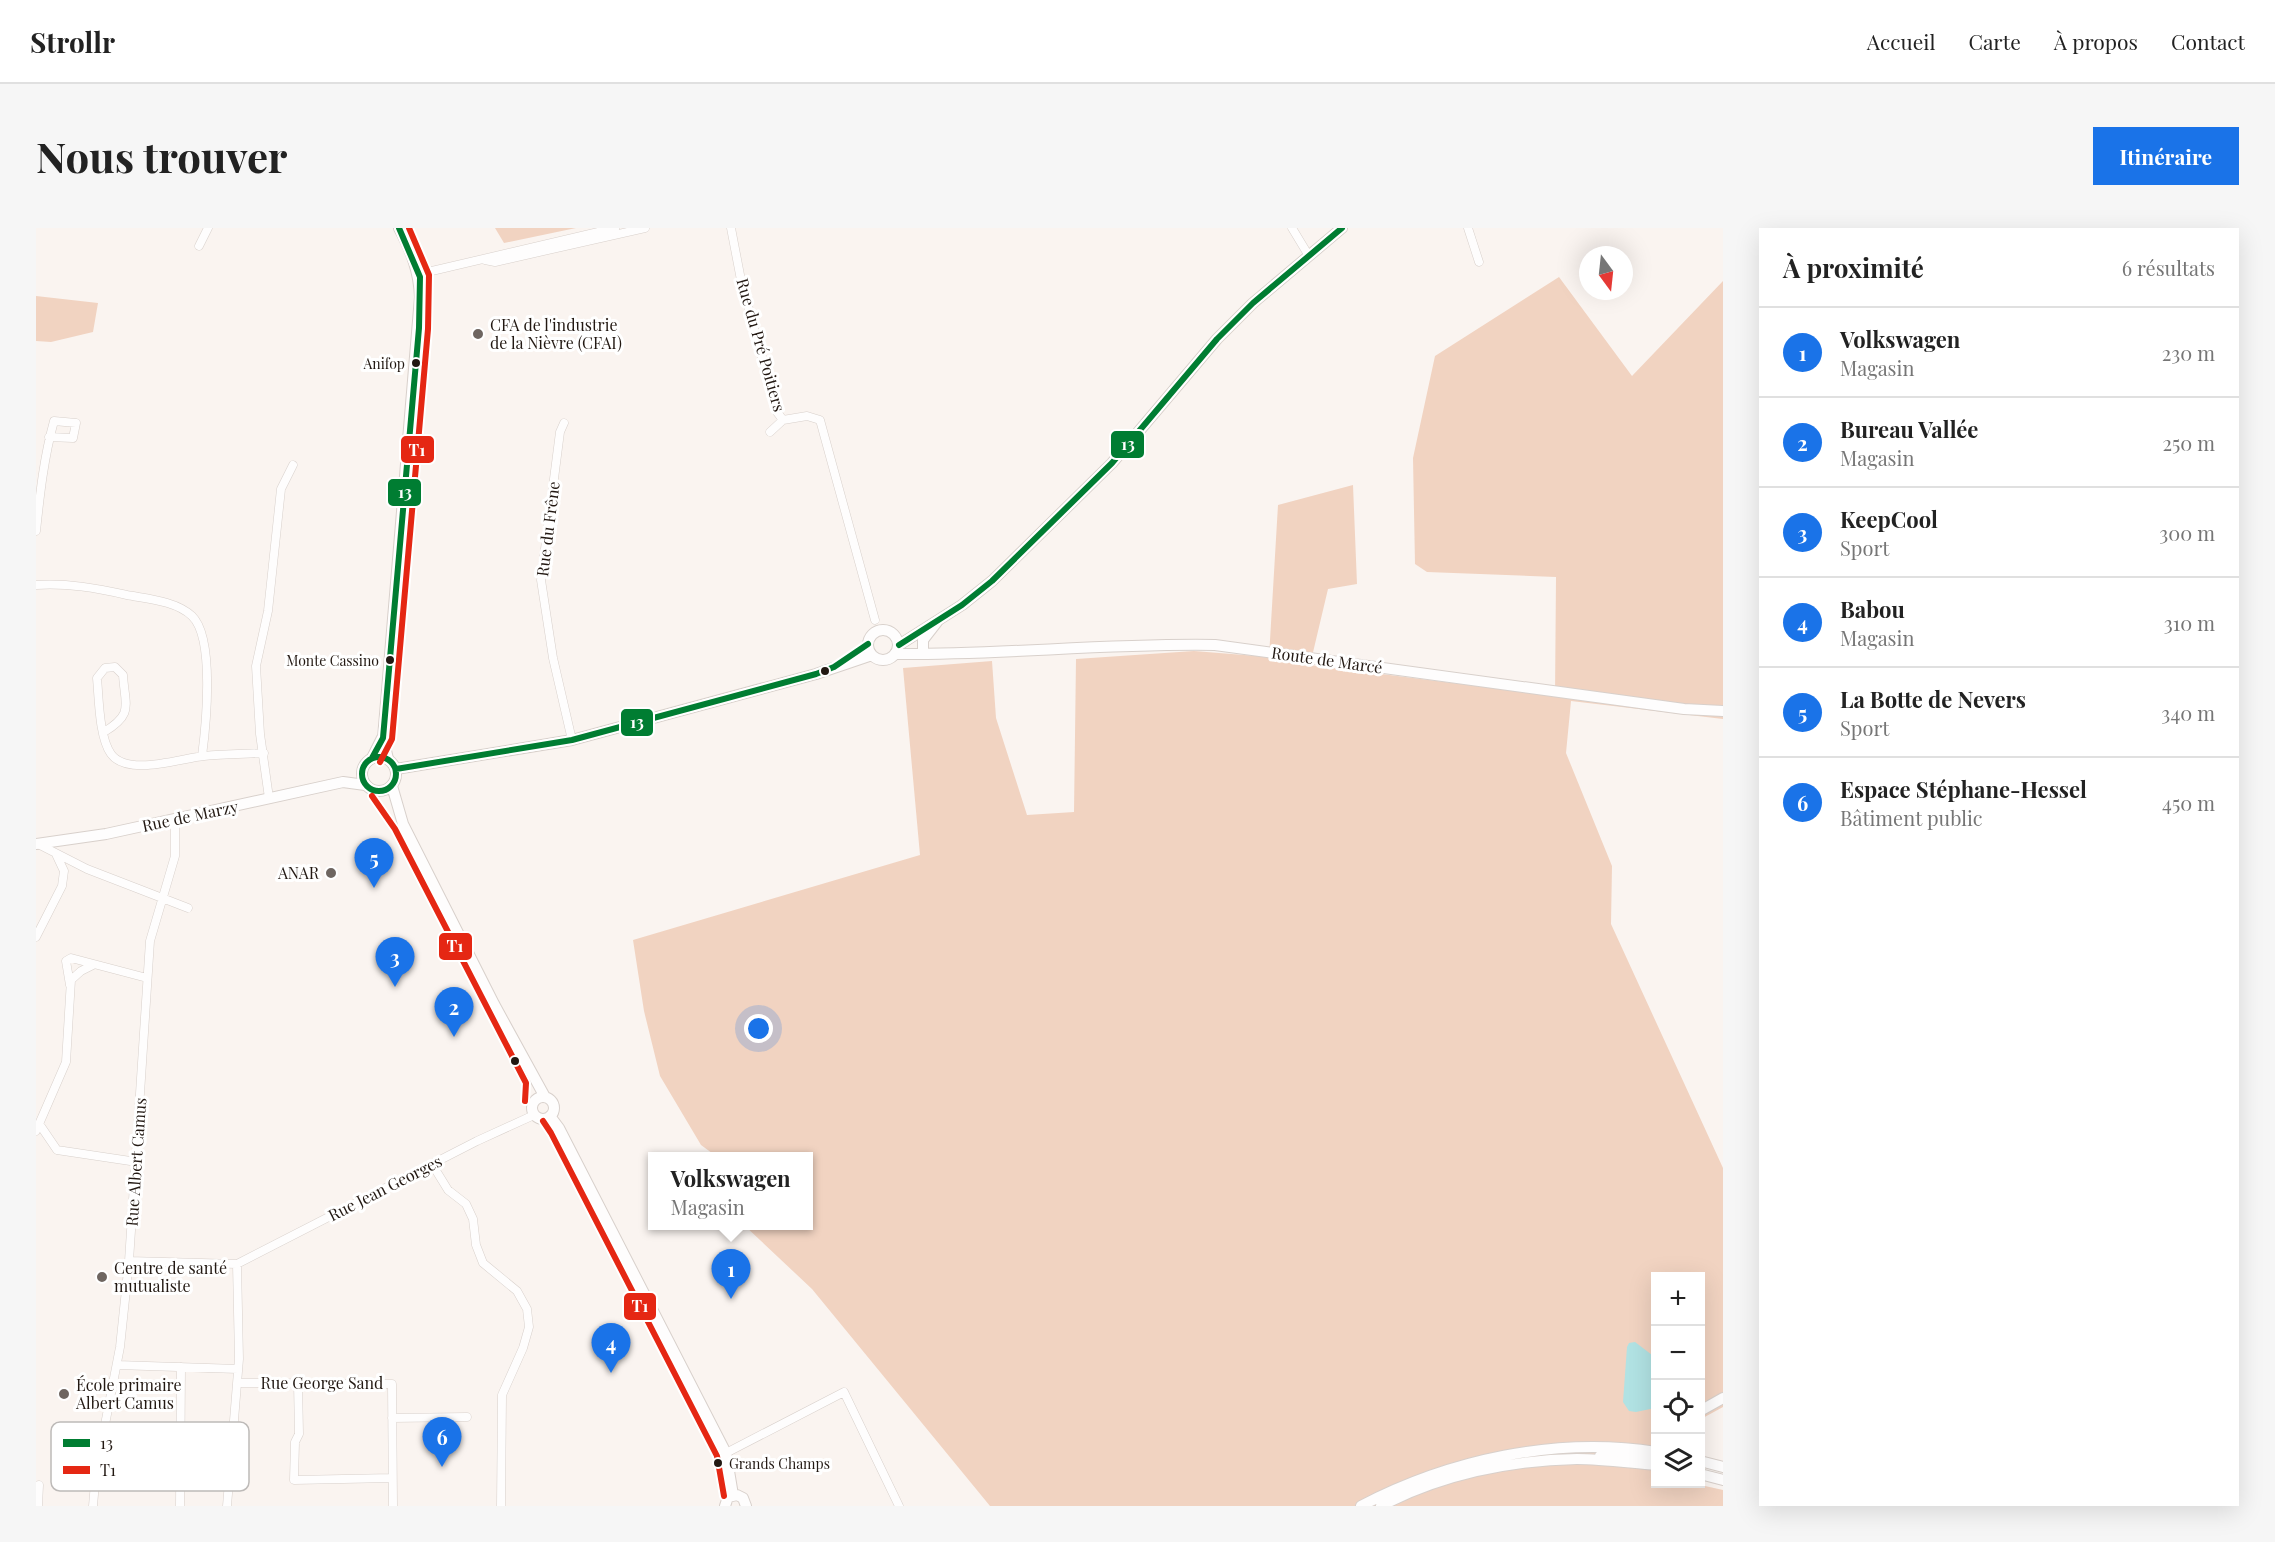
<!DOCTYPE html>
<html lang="fr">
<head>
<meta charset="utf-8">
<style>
  body { margin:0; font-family:"Playfair Display",serif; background:#f6f6f6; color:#222 }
  .controls { position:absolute; right:18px; bottom:18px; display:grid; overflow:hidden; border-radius:0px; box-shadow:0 6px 24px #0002 }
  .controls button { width:54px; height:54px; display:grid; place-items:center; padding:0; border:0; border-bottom:2px solid #e0e0e0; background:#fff; color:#222; font:30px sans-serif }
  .compass { position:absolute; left:1543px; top:18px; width:54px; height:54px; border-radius:50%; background:#fff; box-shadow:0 6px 24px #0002; rotate:165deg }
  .you { position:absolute; left:723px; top:801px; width:21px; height:21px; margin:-15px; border:4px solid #fff; border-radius:50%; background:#1a73e8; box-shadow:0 0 0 9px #1a73e833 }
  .badge { display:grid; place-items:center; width:39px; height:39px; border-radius:50%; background:#1a73e8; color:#fff; font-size:20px; font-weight:700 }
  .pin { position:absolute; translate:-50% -50px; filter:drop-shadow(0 2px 3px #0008) }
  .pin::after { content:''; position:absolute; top:32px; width:21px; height:18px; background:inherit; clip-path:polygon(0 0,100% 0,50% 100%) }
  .popup { position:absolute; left:612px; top:924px; width:165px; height:78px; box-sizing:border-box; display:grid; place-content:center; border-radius:0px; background:#fff; filter:drop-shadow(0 2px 4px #0005); font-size:20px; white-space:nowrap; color:#767676 }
  .popup b { font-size:22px; color:#222 }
  .popup::after { content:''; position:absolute; left:50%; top:100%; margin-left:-12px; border:12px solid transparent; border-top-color:#fff }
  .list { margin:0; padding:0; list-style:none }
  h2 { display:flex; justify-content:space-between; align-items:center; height:78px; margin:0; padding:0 24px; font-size:26px }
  h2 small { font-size:20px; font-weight:400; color:#767676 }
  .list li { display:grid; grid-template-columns:39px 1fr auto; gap:18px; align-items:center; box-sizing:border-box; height:90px; padding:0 24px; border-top:2px solid #e0e0e0 }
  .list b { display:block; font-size:22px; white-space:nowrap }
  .list p { margin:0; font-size:20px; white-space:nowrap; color:#767676 }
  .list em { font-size:20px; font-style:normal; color:#767676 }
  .icon { flex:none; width:33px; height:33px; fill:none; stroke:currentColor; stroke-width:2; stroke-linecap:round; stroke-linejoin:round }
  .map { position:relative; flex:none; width:1687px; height:1278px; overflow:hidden; border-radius:0px }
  header { display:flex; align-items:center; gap:36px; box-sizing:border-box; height:84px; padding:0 30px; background:#fff; border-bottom:2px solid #e0e0e0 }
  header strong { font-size:28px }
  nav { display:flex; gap:33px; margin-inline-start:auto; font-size:21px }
  .intro { display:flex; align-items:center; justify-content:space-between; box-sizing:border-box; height:144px; padding:0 36px }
  h1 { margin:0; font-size:42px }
  .button { padding:15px 27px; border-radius:0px; background:#1a73e8; color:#fff; font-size:21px; font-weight:700 }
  main { display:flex; gap:36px; padding:0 36px }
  aside { flex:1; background:#fff; border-radius:0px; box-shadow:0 6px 24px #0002 }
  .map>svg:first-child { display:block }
</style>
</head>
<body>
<header>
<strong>Strollr</strong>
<nav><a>Accueil</a><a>Carte</a><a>À propos</a><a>Contact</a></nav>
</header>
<div class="intro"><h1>Nous trouver</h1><a class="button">Itinéraire</a></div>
<main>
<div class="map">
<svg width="1687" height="1278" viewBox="0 0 1687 1278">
  <rect width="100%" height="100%" fill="#faf4f0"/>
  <path fill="#f1d3c1" d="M 459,0 L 540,0 L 468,15 Z
    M 1523,49 L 1596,148 L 1687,53 L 1687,491 L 1535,473 L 1530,525 L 1576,638 L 1575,696 L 1687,940 L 1687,1179 L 1665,1191 L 1664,1048 L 1620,1048 L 1620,1256 L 1660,1256 L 1687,1262 L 1687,1278 L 954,1278 L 776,1061 L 709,998 L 773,998 L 773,928 L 680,928 L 665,917 L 624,848 L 608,783 L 597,712 L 884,627 L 867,440 L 956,433 L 960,490 L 991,587 L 1038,584 L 1040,431 L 1158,423 L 1233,429 L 1242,277 L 1317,257 L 1321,356 L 1292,361 L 1274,437 L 1519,468 L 1520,349 L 1391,344 L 1379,336 L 1377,230 L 1399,128 Z
    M 0,68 L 62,75 L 57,104 L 15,114 L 0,113 Z"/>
  <path fill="#b1e2e3" d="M 1599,1114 L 1620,1130 L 1619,1180 L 1600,1184 L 1593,1183 L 1587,1174 L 1591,1119 L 1593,1115 Z"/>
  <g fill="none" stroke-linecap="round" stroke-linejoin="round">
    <defs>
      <path id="minor" d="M 695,0 L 705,52 L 741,184 L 747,192 L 771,188 L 784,192 L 839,392
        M 1256,0 L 1273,28
        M 1432,0 L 1443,34
        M 163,18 L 172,0
        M 449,32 L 459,34 L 609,0
        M 383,46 L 579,0
        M 528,195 L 524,204 L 505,352 L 517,430 L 536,512
        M 734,204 L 747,192
        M 0,303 C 4,265 8,229 18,193 L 40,195 L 37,210 L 13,209
        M 0,357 C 32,355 60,360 91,367 C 112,371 140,373 156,388 C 179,410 170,498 166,528
        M 68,504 C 98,486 89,478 87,447 L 79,439 L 69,440 L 61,450 C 63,471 63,509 75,526 C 92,549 145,530 168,528 C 188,526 208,526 228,525
        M 233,570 L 224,506 L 220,438 L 232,383 L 245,261 L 257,237
        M 2,616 L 51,641 L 152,680
        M 0,709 L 26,658 L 28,643 L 20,626
        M 34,757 L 30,733 L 35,730 L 111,750
        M 4,897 L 21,922 L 101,934
        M 0,903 L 30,834 L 35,752 L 45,743 L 57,737
        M 396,936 L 412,962 L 430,976 L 437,991 L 440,1017 L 447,1035 L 481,1063 L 491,1081 L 493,1099 L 487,1120 L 466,1167 L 465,1278
        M 93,1033 L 201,1036
        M 201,1036 L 441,913 L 498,887
        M 81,1137 L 202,1141
        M 201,1155 L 356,1156 L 357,1278
        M 262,1155 L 263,1206 L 259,1214 L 258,1252 L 356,1250
        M 356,1190 L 431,1189
        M 690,1225 L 808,1164 L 863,1278
        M 2,1278 L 3,1257
        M 57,1278 L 60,1243 L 84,1119 L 93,1033 L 114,713 L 139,628 L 139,591
        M 144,1278 L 145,1139
        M 191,1278 L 203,1131 L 201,1036"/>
      <path id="tertiary" d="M 887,424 L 887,412 L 901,394
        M 859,426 C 966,427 1072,415 1179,417 L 1648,481 L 1687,483
        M 336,530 L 346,510
        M 352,531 L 347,510 L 384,69 C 383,43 375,23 363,0
        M 1664,1183 L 1687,1170
        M 1564,1228 L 1620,1231"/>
      <path id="secondary" d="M832 417a15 15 0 1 1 30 0a15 15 0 1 1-30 0Z
        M 863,417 L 926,377 L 956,353 L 1076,235 L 1181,111 L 1217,75 L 1306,0
        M326 546a17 17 0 1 1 34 0a17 17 0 1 1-34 0Z
        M 360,541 L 536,512 L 780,446 L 836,427
        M 356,558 L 367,596 L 458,776 L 509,869
        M 0,616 L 70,606 L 307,554 L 329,557
        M496 880a11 11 0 1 1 22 0a11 11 0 1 1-22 0Z
        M 514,888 L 523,900 L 690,1225 L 697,1267
        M 1664,1233 L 1687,1239
        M 1664,1246 L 1687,1252
        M 689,1278 L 692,1269 L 701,1267 L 707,1270 L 710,1278
        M 1325,1278 C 1413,1232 1521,1208 1620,1224
        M 1345,1278 C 1404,1247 1474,1232 1541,1231 C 1567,1231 1594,1235 1620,1237"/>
    </defs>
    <use href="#minor" stroke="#d8d0cb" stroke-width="9"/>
    <use href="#tertiary" stroke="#d8d0cb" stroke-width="12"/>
    <use href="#secondary" stroke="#d8d0cb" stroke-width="12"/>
    <use href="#minor" stroke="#fefdfd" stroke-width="8"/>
    <use href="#tertiary" stroke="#fefdfd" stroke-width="10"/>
    <use href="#secondary" stroke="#fefdfd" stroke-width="10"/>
    <defs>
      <path id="bus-1" d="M 863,417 L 926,377 L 956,353 L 1076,235 L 1181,111 L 1217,75 L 1306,0
        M326 546a17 17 0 1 1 34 0a17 17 0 1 1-34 0Z
        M 336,530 L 347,510 L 383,100 L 384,49 L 363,0
        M 360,541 L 536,512 L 780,446 L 798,439 L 832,416"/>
      <path id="bus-2" d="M 344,534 L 356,511 L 392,101 L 393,47 L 373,0
        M 336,568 L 359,601 L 490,855 L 489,873
        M 507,893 L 515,905 L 681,1228 L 688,1268"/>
    </defs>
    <use href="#bus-1" stroke="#fff" stroke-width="10"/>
    <use href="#bus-2" stroke="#fff" stroke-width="10"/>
    <use href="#bus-1" stroke="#007d32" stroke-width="6"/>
    <use href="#bus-2" stroke="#e52713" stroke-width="6"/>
  </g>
  <g fill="#6e6560" stroke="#fff" stroke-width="2">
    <circle cx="442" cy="106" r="6"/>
    <circle cx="295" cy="645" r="6"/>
    <circle cx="66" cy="1049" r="6"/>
    <circle cx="28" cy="1166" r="6"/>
  </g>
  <g fill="#221812" stroke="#fff" stroke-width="2">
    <circle cx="380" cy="135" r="5"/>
    <circle cx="354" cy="432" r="5"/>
    <circle cx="789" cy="443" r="5"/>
    <circle cx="479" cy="833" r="5"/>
    <circle cx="682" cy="1235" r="5"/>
  </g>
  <g text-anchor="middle" stroke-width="6" stroke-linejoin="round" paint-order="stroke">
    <g font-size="14" fill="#221812" stroke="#fff" text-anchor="end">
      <text x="369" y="141">Anifop</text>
      <text x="343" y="438">Monte Cassino</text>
      <text x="693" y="1241" text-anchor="start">Grands Champs</text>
    </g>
    <g font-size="16" fill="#221812" stroke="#fff" text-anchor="start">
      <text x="454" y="103">CFA de l'industrie<tspan x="454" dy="18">de la Nièvre (CFAI)</tspan></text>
      <text x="283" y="651" text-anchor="end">ANAR</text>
      <text x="78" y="1046">Centre de santé<tspan x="78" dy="18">mutualiste</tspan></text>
      <text x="40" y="1163">École primaire<tspan x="40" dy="18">Albert Camus</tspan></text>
    </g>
    <g font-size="16" fill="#221812" stroke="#fff">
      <text transform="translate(725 117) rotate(74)" y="6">Rue du Pré Poitiers</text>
      <text transform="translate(512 301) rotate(-83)" y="6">Rue du Frêne</text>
      <text transform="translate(1291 432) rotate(8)" y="6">Route de Marcé</text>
      <text transform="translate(154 588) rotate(-12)" y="6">Rue de Marzy</text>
      <text transform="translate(100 934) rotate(-86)" y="6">Rue Albert Camus</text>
      <text transform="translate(349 960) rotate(-27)" y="6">Rue Jean Georges</text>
      <text x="286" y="1161">Rue George Sand</text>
    </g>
  </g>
  <rect x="15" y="1194" width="198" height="69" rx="9" fill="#fff" stroke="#bdbab8" stroke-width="1.5"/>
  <rect x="27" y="1211" width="27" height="8" fill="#007d32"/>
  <rect x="27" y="1238" width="27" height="8" fill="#e52713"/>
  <g font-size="16" fill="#221812">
    <text x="64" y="1221">13</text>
    <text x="64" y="1248">T1</text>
  </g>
  <g stroke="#fff" stroke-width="2">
    <rect x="1074" y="202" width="35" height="29" rx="6" fill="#007d32"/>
    <rect x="364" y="207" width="35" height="29" rx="6" fill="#e52713"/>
    <rect x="351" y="250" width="35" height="29" rx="6" fill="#007d32"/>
    <rect x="584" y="480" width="34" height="29" rx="6" fill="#007d32"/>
    <rect x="402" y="704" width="35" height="29" rx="6" fill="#e52713"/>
    <rect x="587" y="1064" width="34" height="29" rx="6" fill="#e52713"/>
  </g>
  <g font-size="16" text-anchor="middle" font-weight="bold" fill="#fff">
    <text x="1092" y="222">13</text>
    <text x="381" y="228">T1</text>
    <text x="369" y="270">13</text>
    <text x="601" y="500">13</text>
    <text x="419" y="724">T1</text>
    <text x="604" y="1084">T1</text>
  </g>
</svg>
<div class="controls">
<button>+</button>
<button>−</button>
<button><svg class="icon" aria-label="locate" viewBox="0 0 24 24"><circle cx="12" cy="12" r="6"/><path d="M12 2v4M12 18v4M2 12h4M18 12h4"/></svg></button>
<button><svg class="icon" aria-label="layers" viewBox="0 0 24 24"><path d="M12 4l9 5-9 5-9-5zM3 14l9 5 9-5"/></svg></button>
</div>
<svg class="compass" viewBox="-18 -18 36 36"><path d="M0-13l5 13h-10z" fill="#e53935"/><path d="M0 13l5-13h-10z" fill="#767676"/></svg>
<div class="you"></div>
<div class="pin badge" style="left:695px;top:1071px">1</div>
<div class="popup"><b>Volkswagen</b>Magasin</div>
<div class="pin badge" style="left:418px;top:809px">2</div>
<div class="pin badge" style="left:359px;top:759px">3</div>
<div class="pin badge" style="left:575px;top:1145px">4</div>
<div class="pin badge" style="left:338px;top:660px">5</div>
<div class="pin badge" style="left:406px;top:1239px">6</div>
</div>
<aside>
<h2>À proximité<small>6 résultats</small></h2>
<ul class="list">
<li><span class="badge">1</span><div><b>Volkswagen</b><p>Magasin</p></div><em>230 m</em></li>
<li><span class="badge">2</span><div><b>Bureau Vallée</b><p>Magasin</p></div><em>250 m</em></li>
<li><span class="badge">3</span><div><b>KeepCool</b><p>Sport</p></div><em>300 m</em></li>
<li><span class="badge">4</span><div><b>Babou</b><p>Magasin</p></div><em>310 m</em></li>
<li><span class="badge">5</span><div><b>La Botte de Nevers</b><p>Sport</p></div><em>340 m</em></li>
<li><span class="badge">6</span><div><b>Espace Stéphane-Hessel</b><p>Bâtiment public</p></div><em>450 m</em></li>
</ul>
</aside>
</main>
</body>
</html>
